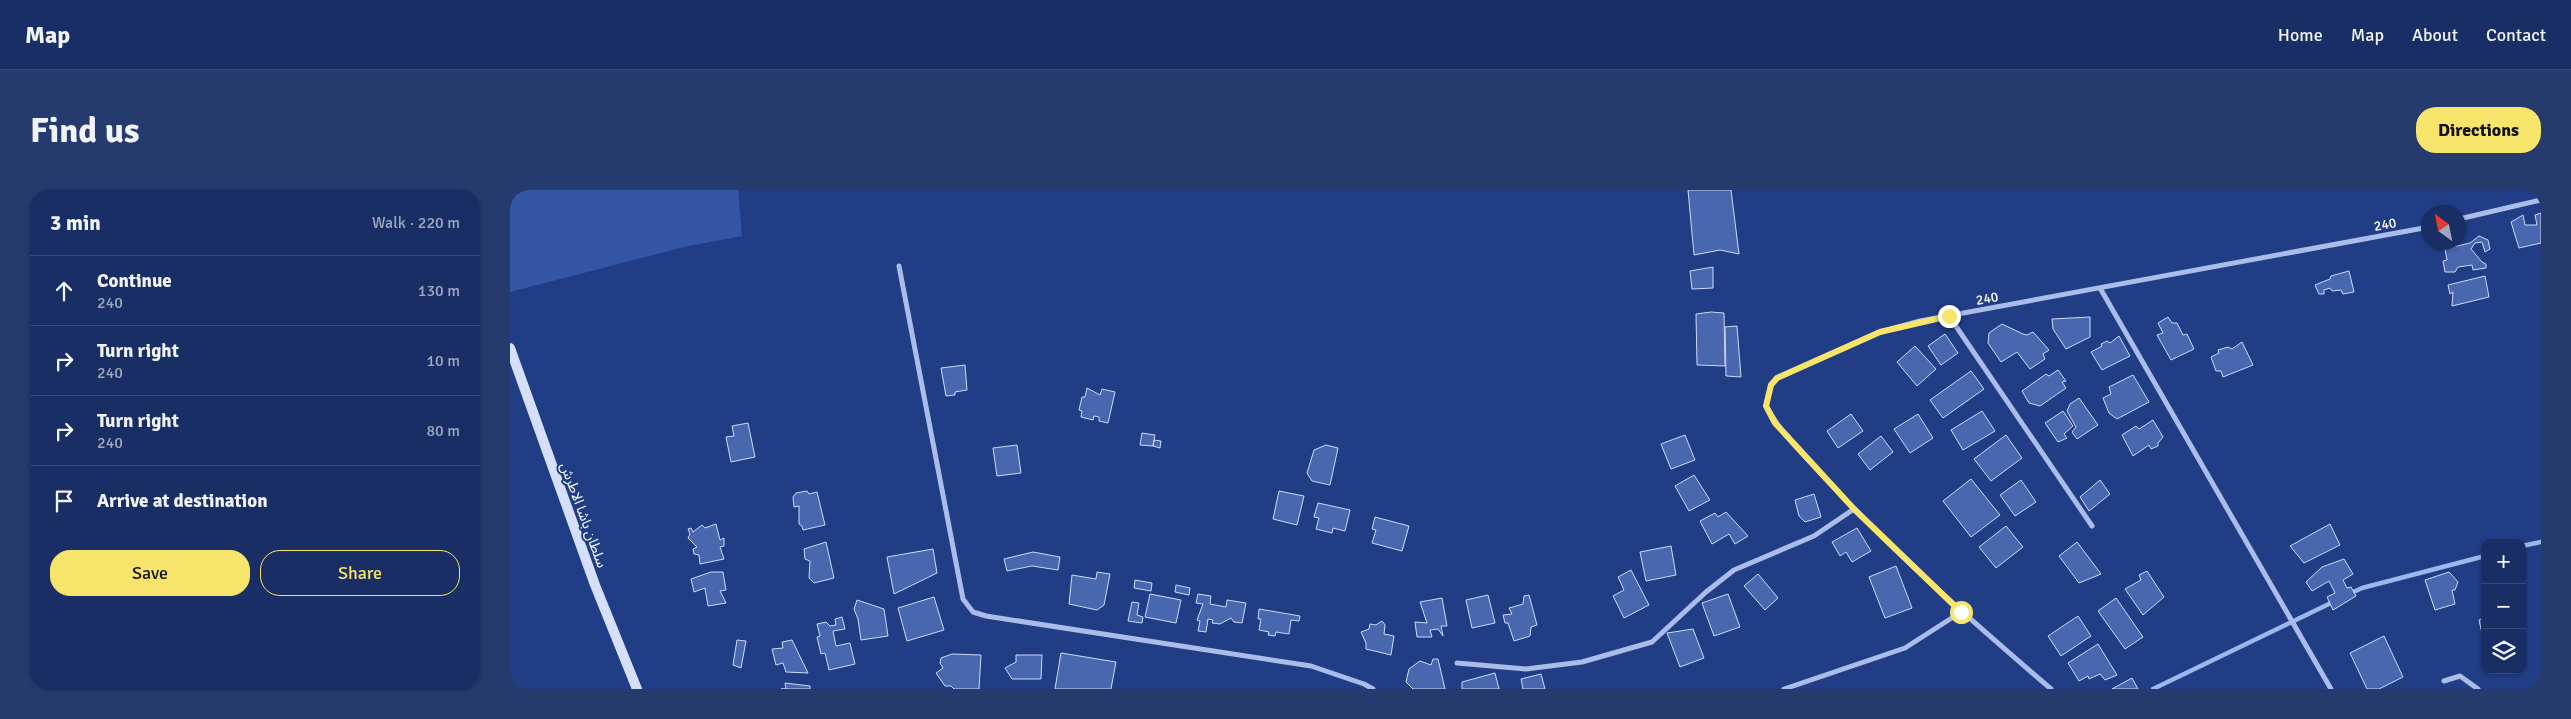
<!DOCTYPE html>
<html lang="en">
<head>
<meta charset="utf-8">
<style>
  body { margin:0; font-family:Signika,"Noto Sans Arabic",sans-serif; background:#253a6d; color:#f1f3f6 }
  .controls { position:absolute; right:15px; bottom:15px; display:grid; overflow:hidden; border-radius:10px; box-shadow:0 1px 4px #0004 }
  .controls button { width:45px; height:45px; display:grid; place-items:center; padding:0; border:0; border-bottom:1px solid #364a78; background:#182e64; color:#f1f3f6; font:25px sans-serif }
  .compass { position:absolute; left:1911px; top:15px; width:45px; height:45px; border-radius:50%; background:#182e64; box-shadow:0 1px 4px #0004; rotate:327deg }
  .stop { position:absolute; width:15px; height:15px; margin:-11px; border:4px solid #f7e46a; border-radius:50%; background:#fff }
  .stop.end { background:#f7e46a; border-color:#fff; box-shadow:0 1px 5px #0008 }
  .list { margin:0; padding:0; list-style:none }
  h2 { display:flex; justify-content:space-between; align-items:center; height:65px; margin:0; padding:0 20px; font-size:21px }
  h2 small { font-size:16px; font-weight:400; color:#9fa8bf }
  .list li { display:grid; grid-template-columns:32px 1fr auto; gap:15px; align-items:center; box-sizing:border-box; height:70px; padding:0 20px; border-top:1px solid #364a78 }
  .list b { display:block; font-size:19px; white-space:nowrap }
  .list p { margin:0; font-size:16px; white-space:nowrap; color:#9fa8bf }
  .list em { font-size:16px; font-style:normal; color:#9fa8bf }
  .actions { display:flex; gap:10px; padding:15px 20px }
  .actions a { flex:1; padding:11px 0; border:1px solid #f7e46a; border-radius:20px; text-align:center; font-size:18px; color:#f7e46a }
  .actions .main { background:#f7e46a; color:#111 }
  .icon { flex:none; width:28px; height:28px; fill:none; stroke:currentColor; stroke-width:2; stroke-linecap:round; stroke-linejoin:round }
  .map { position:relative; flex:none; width:2031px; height:499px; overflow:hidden; border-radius:20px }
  header { display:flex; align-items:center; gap:30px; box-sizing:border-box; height:70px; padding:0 25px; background:#182e64; border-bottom:1px solid #364a78 }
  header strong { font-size:24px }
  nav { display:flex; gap:28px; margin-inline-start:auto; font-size:18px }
  .intro { display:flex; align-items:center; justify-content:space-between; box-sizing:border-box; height:120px; padding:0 30px }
  h1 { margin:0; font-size:35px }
  .button { padding:12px 22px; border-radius:20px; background:#f7e46a; color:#111; font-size:18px; font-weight:700 }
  main { display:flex; gap:30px; padding:0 30px }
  aside { flex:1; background:#182e64; border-radius:20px; box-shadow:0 1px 4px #0004 }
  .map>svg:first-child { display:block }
</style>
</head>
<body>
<header>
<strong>Map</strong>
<nav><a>Home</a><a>Map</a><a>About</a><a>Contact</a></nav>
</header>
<div class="intro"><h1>Find us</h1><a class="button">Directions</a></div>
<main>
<aside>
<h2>3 min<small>Walk · 220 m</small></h2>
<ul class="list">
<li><svg class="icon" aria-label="ahead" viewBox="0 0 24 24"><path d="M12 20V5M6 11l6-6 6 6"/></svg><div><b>Continue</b><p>240</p></div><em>130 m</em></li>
<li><svg class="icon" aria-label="right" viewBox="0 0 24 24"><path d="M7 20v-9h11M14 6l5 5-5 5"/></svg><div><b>Turn right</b><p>240</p></div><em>10 m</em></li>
<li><svg class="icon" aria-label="right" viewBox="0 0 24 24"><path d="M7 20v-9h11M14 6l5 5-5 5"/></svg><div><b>Turn right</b><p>240</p></div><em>80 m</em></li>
<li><svg class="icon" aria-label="arrive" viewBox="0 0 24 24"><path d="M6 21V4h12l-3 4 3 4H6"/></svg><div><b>Arrive at destination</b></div></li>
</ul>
<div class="actions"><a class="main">Save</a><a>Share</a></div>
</aside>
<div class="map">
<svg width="2031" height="499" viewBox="0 0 2031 499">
  <rect width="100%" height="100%" fill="#203d86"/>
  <path fill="#3456a4" d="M 0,0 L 228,0 L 232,46 L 174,57 L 0,102 Z"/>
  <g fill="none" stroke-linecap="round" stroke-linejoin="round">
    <path stroke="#9db6eb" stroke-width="4.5" d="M 2012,356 L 2031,352
      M 1839,404 L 1852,398 L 1975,366
      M 1643,499 L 1823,412"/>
  </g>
  <path fill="#4967af" stroke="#cedbf7" d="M 1178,0 L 1221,0 L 1229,64 L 1210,60 L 1184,65 Z
    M 2031,23 L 2031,53 L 2009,58 L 2001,32 L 2013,25 L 2015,35 L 2027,35 L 2025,25 Z
    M 1969,46 L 1978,50 L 1980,59 L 1975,62 L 1972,52 L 1965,53 L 1961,59 L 1972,72 L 1976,74 L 1976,78 L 1963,80 L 1962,75 L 1948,77 L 1945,82 L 1935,82 L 1933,71 L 1937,70 L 1935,59 L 1960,53 Z
    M 1203,77 L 1203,98 L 1182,99 L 1180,81 Z
    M 1839,81 L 1844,102 L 1833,104 L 1831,100 L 1822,101 L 1820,98 L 1814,100 L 1814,104 L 1809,104 L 1805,95 L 1820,89 L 1821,86 Z
    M 1975,86 L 1979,107 L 1942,116 L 1943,102 L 1940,104 L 1938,95 Z
    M 1201,122 L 1214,123 L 1215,176 L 1187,175 L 1186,124 Z
    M 1580,127 L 1580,147 L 1556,159 L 1543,139 L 1542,129 Z
    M 1658,127 L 1662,133 L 1667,133 L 1673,145 L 1677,144 L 1684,159 L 1661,170 L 1647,145 L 1653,143 L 1648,133 Z
    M 1492,134 L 1513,144 L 1517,145 L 1523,142 L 1539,160 L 1533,164 L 1535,169 L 1520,179 L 1507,162 L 1491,172 L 1478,153 L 1479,143 Z
    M 1227,136 L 1231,187 L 1216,186 L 1215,137 Z
    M 1435,144 L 1448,163 L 1431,175 L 1418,156 Z
    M 1609,146 L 1620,166 L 1592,180 L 1581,162 L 1592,156 L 1591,154 L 1597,151 L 1600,153 Z
    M 1732,152 L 1743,175 L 1713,187 L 1711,181 L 1706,181 L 1701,167 L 1709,163 L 1708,160 L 1718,157 L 1722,159 Z
    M 1405,156 L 1426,179 L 1407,196 L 1387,172 Z
    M 455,175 L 457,200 L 445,202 L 445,205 L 436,206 L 431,178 Z
    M 1548,180 L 1556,191 L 1552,192 L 1556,198 L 1530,216 L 1519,213 L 1512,201 L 1536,184 L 1539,186 Z
    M 1461,181 L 1474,199 L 1433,228 L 1420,210 Z
    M 1623,185 L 1639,212 L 1607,229 L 1599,223 L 1593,208 L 1601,204 L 1599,197 Z
    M 577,198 L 590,205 L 592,199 L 605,202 L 598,233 L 589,231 L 589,227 L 584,226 L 583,230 L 571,227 L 572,221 L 569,220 L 572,207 L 575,207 Z
    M 1569,208 L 1588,235 L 1567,249 L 1562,242 L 1566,237 L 1557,221 L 1560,214 Z
    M 1472,221 L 1485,241 L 1453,260 L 1441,240 Z
    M 1553,221 L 1563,236 L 1554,244 L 1557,248 L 1548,252 L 1535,233 Z
    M 1341,224 L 1353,241 L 1328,258 L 1317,241 Z
    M 1408,224 L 1423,248 L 1400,263 L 1384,239 Z
    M 1643,230 L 1653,247 L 1648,253 L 1648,256 L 1641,259 L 1639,255 L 1623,266 L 1612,245 L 1626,236 L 1629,239 Z
    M 238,233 L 245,267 L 221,272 L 216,247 L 224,246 L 222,236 Z
    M 632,243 L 645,245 L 643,256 L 630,255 Z
    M 1175,245 L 1185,270 L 1161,279 L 1151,254 Z
    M 1496,245 L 1512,268 L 1481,291 L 1464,269 Z
    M 1371,246 L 1383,262 L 1360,280 L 1348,264 Z
    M 644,250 L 651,251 L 650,258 L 643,256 Z
    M 507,255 L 511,283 L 487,286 L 483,258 Z
    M 816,255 L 828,258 L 820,295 L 802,291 L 797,283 L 804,260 Z
    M 1184,285 L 1200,310 L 1179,321 L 1165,296 Z
    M 1461,289 L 1490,325 L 1461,347 L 1433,311 Z
    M 1511,290 L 1526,312 L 1505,326 L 1490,305 Z
    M 1590,290 L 1600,304 L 1579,321 L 1570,307 Z
    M 297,301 L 299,304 L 307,302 L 315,335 L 293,340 L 292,336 L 289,334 L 289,316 L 284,317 L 283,307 L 286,303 Z
    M 769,301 L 794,306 L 787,335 L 763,329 Z
    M 1304,304 L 1311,327 L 1295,332 L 1289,326 L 1285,310 Z
    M 808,313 L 840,320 L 835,341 L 823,338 L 822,343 L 806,339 L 809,328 L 804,327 Z
    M 1216,322 L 1238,346 L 1225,354 L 1219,344 L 1202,354 L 1190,331 L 1205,323 L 1208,327 Z
    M 865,327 L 899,336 L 892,361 L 862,353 L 866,340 L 862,339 Z
    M 206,334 L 210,350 L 214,348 L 214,356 L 210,357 L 214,369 L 190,374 L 189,365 L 184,364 L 183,359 L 187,357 L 178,348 L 180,344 L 178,339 L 181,338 L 183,342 L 192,335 L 195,338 Z
    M 1820,334 L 1830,355 L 1794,373 L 1780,356 Z
    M 1496,336 L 1513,357 L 1486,378 L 1469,357 Z
    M 1347,338 L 1361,361 L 1342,372 L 1336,362 L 1330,366 L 1322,352 Z
    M 316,352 L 324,388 L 304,393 L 299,388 L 300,371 L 295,369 L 294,359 Z
    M 1567,352 L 1591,384 L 1569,393 L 1549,366 Z
    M 1161,356 L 1166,385 L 1136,391 L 1130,362 Z
    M 423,359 L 427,383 L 384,404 L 377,367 Z
    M 523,362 L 550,367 L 548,380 L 522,376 L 497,381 L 494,369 Z
    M 1834,369 L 1843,384 L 1833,390 L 1837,398 L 1841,397 L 1846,406 L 1823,420 L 1817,407 L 1825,403 L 1819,391 L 1802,401 L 1796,392 L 1812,377 Z
    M 1386,376 L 1402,418 L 1375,428 L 1359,387 Z
    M 1121,380 L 1139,415 L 1114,428 L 1103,406 L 1114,400 L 1108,387 Z
    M 1637,381 L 1654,407 L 1633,425 L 1615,399 L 1631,390 L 1629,385 Z
    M 201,382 L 213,382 L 216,400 L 210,401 L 216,413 L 198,416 L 195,398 L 184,402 L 181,389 Z
    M 587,382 L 600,384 L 594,415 L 587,420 L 559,414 L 562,385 L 586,389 Z
    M 1939,382 L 1948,392 L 1945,400 L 1942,400 L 1945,414 L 1925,420 L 1915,390 Z
    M 1248,384 L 1268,408 L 1255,420 L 1234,396 Z
    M 625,390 L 642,393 L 641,401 L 624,398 Z
    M 666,395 L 680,398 L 679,405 L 665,402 Z
    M 640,404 L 671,410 L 666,433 L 635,427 Z
    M 688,404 L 701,406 L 700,414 L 716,417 L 717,410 L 736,413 L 732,433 L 724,432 L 721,428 L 710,434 L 702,433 L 703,430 L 698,429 L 696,442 L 688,441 L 690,431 L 687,430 L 693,414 L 686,413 Z
    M 1218,404 L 1230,437 L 1204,446 L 1192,413 Z
    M 978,405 L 985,433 L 962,438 L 956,410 Z
    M 1019,405 L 1027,435 L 1021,437 L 1020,446 L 1004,451 L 998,433 L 995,433 L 993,425 L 1002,424 L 999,418 L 1013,414 L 1014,406 Z
    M 424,407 L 434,440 L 397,451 L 388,418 Z
    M 932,408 L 937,436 L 931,436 L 933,446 L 928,439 L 920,440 L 922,447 L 907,447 L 905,432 L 917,433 L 910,412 Z
    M 1606,408 L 1633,447 L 1615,459 L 1588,421 Z
    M 347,410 L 374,419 L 378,446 L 351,450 L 348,429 L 344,419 Z
    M 622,412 L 629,413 L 627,425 L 633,427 L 632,433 L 618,431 Z
    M 749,419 L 790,426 L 789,431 L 781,430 L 779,444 L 766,442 L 765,446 L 758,445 L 759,442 L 749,440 L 751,429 L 748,429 Z
    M 1568,426 L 1581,446 L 1551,466 L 1538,446 Z
    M 332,427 L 335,439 L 323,441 L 326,456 L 340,453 L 345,474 L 319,480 L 315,463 L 311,464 L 307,447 L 310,446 L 307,434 L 316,432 L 320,436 L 326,435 L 325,429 Z
    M 1975,427 L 1975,457 L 1969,430 Z
    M 872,431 L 875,435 L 874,444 L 884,446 L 881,465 L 856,459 L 856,453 L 851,442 L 859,439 L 860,434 L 866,435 Z
    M 1183,439 L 1194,468 L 1170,477 L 1157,443 Z
    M 1874,446 L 1893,487 L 1869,499 L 1857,499 L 1840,463 Z
    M 227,450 L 236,451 L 231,478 L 223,475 Z
    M 282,450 L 298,483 L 276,482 L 273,473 L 266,475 L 262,459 L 273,458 L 272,452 Z
    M 1588,454 L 1607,485 L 1595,490 L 1590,484 L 1579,489 L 1578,486 L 1569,491 L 1558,473 Z
    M 551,463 L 606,472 L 601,499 L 545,499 Z
    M 442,464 L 471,465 L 469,499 L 444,499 L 441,496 L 435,496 L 426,483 L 433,478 L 430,473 L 431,468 Z
    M 506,465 L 532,465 L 531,489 L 502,489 L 495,478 L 506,472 Z
    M 923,469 L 928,469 L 935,499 L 903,499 L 896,492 L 899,479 L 910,471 L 921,475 Z
    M 985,483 L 989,499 L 952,499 L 952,492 Z
    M 1031,484 L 1035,499 L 1013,499 L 1011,489 Z
    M 1622,488 L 1628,499 L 1602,499 Z
    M 275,493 L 300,496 L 300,499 L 271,499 L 276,499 Z"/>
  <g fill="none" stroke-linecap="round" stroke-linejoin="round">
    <path stroke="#aabdea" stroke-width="5" d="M 1949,29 L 2031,10
      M 389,76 L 453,409 L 463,422 L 476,426 L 801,476 L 854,494 L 863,499
      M 1590,98 L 1821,499
      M 1439,126 L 1582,336
      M 947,473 L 1016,479 L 1072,472 L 1142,452 L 1196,402 L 1224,380 L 1304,346 L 1344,319
      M 1934,491 L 1950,486 L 1968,499
      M 1274,499 L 1395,458 L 1451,422
      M 1541,499 C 1463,432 1386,365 1316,289 C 1295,266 1271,244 1256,216 L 1261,195 L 1267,188 L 1370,142 L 1410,131 L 1919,37"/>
    <path stroke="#d5dff8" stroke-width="10" d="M 0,158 L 85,395 L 127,499"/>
  </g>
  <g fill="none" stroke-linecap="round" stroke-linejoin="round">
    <path stroke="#f7e46a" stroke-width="6" d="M 1439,126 L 1370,142 L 1267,188 L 1261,195 L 1256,216 L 1265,233 L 1344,319 L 1451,422"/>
  </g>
  <g text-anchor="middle" stroke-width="4" stroke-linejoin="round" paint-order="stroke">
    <g font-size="14" fill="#fff" stroke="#203d86">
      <text transform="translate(1875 34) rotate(-10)" y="5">240</text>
      <text transform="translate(1477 108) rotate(-10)" y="5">240</text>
      <text transform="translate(74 325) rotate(70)" y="5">سلطان باشا الاطرش</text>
    </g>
  </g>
</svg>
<div class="controls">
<button>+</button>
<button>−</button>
<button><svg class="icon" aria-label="layers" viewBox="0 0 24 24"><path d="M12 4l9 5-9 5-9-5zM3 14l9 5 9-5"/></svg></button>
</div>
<svg class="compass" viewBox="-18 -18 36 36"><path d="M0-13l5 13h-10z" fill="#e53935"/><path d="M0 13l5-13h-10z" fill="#9fa8bf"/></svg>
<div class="stop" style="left:1451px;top:422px"></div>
<div class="stop end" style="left:1439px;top:126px"></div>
</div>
</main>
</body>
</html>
